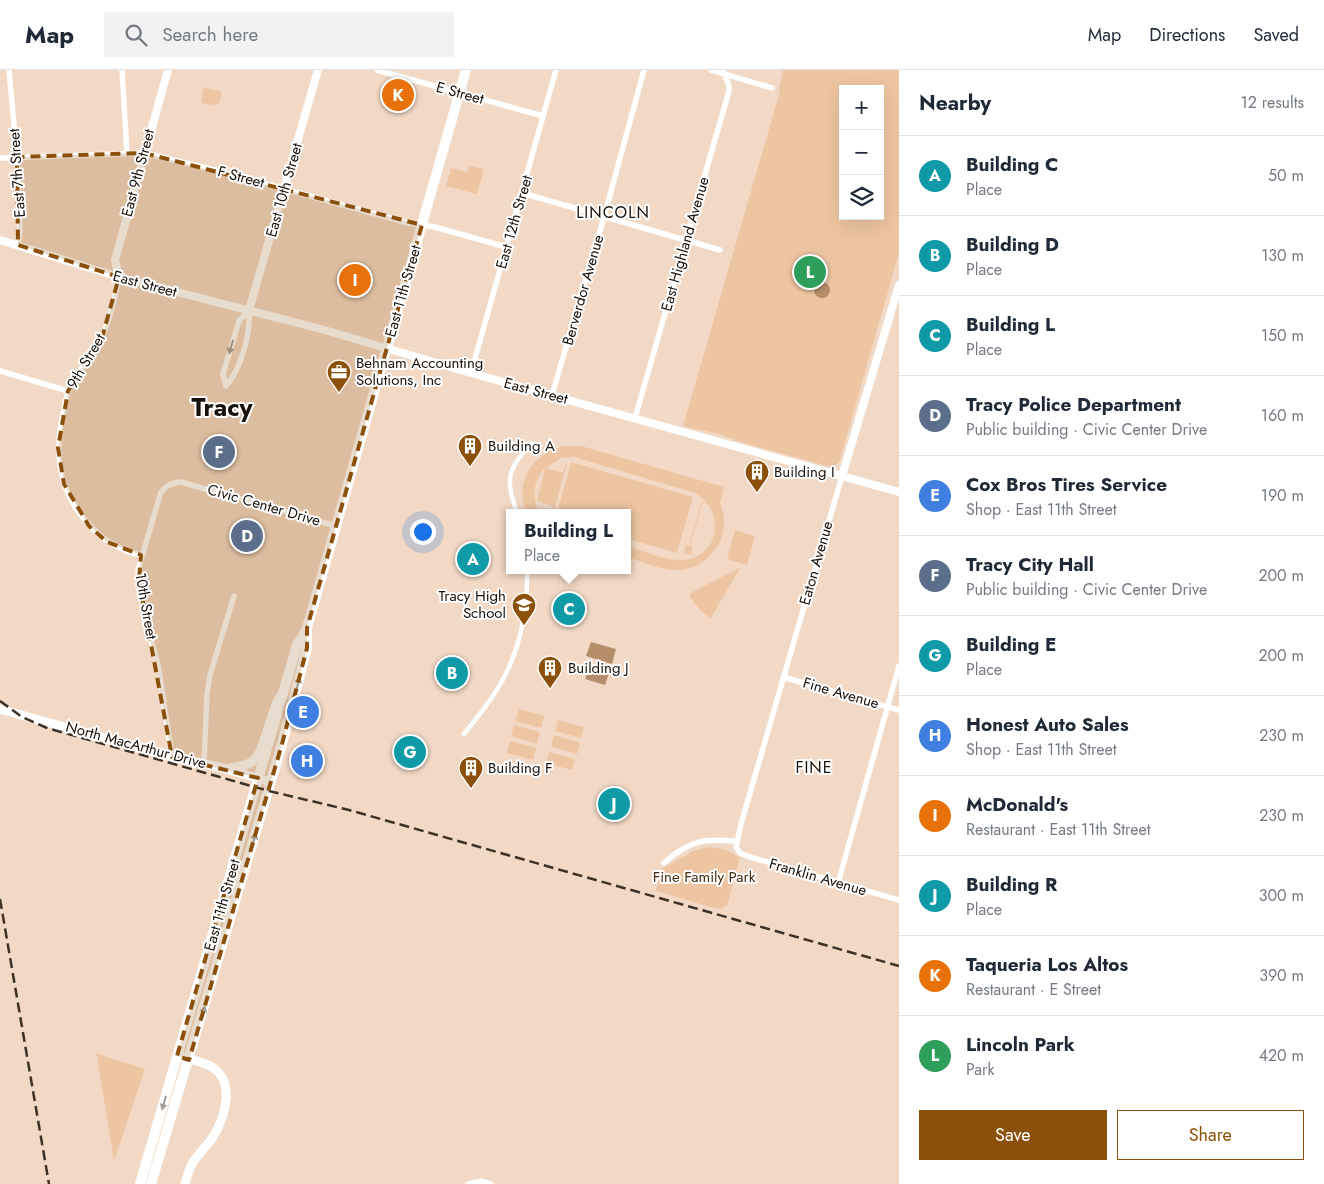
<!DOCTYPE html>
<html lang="en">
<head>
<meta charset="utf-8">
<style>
  body { margin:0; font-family:Jost,sans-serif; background:#f2f2f3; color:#1f2937 }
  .controls { position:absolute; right:15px; top:15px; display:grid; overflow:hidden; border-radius:0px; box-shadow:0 5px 20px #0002 }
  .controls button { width:45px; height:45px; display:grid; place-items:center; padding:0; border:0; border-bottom:1px solid #e0e1e3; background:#fff; color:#1f2937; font:25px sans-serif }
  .you { position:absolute; left:422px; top:461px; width:18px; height:18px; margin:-12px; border:4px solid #fff; border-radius:50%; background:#1a73e8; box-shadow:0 0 0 8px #1a73e833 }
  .badge { display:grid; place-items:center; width:32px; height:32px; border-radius:50%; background:#8b510a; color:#fff; font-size:16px; font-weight:700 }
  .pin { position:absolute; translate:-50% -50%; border:2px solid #fff; box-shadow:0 1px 5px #0006 }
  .popup { position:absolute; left:506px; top:439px; width:125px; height:65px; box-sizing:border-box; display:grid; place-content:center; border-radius:0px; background:#fff; filter:drop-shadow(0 1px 4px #0005); font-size:16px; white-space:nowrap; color:#747a83 }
  .popup b { font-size:19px; color:#1f2937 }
  .popup::after { content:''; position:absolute; left:50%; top:100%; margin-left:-10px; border:10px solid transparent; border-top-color:#fff }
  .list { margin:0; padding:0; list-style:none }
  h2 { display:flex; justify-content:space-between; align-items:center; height:65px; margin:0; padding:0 20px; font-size:21px }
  h2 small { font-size:16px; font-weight:400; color:#747a83 }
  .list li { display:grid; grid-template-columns:32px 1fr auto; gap:15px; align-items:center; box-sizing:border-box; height:80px; padding:0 20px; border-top:1px solid #e0e1e3 }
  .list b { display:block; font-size:19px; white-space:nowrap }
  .list p { margin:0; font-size:16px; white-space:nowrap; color:#747a83 }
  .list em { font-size:16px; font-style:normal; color:#747a83 }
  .actions { display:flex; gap:10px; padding:15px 20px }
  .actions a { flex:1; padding:11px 0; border:1px solid #8b510a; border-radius:0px; text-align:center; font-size:18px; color:#8b510a }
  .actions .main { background:#8b510a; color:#fff }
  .icon { flex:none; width:28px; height:28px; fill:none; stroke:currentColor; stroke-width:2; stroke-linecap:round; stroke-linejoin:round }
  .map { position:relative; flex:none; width:899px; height:1114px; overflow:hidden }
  header { display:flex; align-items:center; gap:30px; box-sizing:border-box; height:70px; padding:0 25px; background:#fff; border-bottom:1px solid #e0e1e3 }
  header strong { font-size:24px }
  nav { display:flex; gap:28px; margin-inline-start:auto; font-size:18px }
  .search { width:350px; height:45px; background:#f2f2f3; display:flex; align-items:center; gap:12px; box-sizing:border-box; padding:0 18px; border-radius:0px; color:#747a83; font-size:19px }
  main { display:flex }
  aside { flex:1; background:#fff }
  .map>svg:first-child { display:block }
</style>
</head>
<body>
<header>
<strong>Map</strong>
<div class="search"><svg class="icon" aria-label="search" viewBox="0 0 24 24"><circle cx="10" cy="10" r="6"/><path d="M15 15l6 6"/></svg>Search here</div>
<nav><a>Map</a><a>Directions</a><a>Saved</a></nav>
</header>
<main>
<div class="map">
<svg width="899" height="1114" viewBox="0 0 899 1114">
  <rect width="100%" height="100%" fill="#f1d9c5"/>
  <path fill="#eec5a2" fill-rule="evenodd" d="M 783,0 L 899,0 L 899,183 L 840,390 L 836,395 L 831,397 L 737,371 C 719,362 702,361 683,356 L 780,21 L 779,18 ZM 843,19 L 880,19 L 880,146 L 843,146 Z
    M 204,17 L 222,22 L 219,33 L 210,35 L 202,33 L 201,30 Z
    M 470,96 L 484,99 L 477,124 L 446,116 L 451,98 L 467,102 Z
    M 564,376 L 581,376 L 724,417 L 720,433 C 734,464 711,499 677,500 C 661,500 643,492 628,487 L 628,476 C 644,481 668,492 685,490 C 721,485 725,440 695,423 L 574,387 L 561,388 L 546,398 L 563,403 L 566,393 L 567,394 L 554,440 L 552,440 L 553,436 L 537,431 L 545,398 C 533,410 532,428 539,443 L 527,443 C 513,412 533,383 564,376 Z
    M 571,392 L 693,427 L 677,483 L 628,469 L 628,443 L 557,443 Z
    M 702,431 L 703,431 L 690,476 L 693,477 L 691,485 L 684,483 L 686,475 L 689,476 Z
    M 735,460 L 755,466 L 747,495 L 727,489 Z
    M 739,498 L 740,500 L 738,501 L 711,548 C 701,542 694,534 689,524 Z
    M 519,639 L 544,646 L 541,658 L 515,651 Z
    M 558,650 L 584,657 L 581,668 L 555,661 Z
    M 514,655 L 540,662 L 537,674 L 511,666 Z
    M 554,665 L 580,673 L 577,684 L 551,677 Z
    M 510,671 L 536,678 L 533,690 L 507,683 Z
    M 549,682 L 575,689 L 572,700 L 546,693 Z
    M 707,777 L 724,779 L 740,787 L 727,836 L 720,839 L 714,838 L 656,821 L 662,799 L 693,781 Z
    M 95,983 L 145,999 L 114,1091 L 97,986 Z"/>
  <path fill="#b58d6a" d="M814 220a8 8 0 1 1 16 0a8 8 0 1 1-16 0Z
    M 591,572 L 616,579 L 612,594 L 586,586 Z
    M 589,597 L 609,603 L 605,615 L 585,609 Z"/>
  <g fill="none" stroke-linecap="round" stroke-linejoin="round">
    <path stroke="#fff" stroke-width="4.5" d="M 517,443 C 505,407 507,402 531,373
      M 464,664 C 475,650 487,636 496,621 C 519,586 528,542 527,500"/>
    <path stroke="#fff" stroke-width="5.5" d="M 9,0 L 17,87 L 20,161 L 18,175
      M 122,0 L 127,83
      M 377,0 L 543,46
      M 711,0 L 772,18
      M 0,88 L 144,83 L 215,100 L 408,153 L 435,157 L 506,177
      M 522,123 L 720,180
      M 119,207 C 115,227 111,247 102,266 C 94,284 79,299 70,317 C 66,325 65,334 63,343 C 55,379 57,413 80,444 C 96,465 115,480 141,485
      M 0,301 L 68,321
      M 471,303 L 556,0
      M 226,316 L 223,304 L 239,251 L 249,240
      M 226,316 C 241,299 251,263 249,240
      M 552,325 L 604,147 L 644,0
      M 635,348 L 729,21 L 729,16 L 723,0
      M 842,406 L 741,754 L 736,777 L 740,783 L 750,787 L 899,830
      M 783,607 L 899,640
      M 172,687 L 158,594 L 149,564 L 138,500 L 161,422 C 167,415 171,413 181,412 L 336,456
      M 204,694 L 207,624 L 210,605 L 234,526
      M 664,793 C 675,783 689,774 703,771 C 714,769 726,771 736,771
      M 838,813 L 899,596
      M 468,1114 L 482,1111 L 491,1114"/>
    <path stroke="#fff" stroke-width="8" d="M 0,170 L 119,207 L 321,259 L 471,303 L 899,422
      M 119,207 L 115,190 L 168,0
      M 249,240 L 318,0
      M 842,406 L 899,215"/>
    <path stroke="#fff" stroke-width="9" d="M 0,639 L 172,687 L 219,697 L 271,712
      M 230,698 C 237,697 245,696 252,692 C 265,682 269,644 280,627
      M 182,987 C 191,990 203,992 212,997 C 236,1012 225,1047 213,1067 C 207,1076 199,1083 193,1092 C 189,1099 187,1107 185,1114"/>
    <path stroke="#fff" stroke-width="10" d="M 140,1114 L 297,575 L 307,559
      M 151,1114 L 282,674 L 307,578 L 307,558 L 466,0"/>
    <path stroke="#3c3228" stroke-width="2.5" stroke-dasharray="10 5" stroke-linecap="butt" d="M 0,631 L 22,647 L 47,658 L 269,721 L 349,740 L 899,896
      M 0,829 L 49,1114"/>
  </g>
  <defs><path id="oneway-solid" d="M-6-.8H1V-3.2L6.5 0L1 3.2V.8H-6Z" transform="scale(1.25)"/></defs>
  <g fill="#a39f9d">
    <use href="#oneway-solid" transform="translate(231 277) rotate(107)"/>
    <use href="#oneway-solid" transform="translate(298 614) rotate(-76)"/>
    <use href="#oneway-solid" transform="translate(254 770) rotate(-73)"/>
    <use href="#oneway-solid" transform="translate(203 943) rotate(-74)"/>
    <use href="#oneway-solid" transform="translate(164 1033) rotate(106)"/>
  </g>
  <path fill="#8b510a" fill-opacity="0.2" stroke="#8b510a" stroke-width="4" stroke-dasharray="10 6" stroke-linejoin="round" d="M 144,83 L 422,155 L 307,558 L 307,578 L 282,674 L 189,990 L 177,986 L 258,708 L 172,687 L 139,510 L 141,485 L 107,472 L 89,456 L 64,414 L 58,378 L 68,321 L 103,264 L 119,207 L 18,175 L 17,87 Z"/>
  <defs>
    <symbol id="office-pin" viewBox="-11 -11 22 30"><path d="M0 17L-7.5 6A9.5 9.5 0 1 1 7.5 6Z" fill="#8b510a" stroke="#fff"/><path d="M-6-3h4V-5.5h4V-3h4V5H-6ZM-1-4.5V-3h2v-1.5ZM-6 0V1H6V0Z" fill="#fff"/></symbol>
    <symbol id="building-pin" viewBox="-11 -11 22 30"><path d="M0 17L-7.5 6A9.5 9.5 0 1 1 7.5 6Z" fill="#8b510a" stroke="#fff"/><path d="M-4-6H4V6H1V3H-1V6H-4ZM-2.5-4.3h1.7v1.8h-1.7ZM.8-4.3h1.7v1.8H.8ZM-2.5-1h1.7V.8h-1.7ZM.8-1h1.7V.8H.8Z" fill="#fff"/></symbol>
    <symbol id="school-pin" viewBox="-11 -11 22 30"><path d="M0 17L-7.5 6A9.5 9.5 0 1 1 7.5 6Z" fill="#8b510a" stroke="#fff"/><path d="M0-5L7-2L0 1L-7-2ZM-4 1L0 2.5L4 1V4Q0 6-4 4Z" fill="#fff"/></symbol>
  </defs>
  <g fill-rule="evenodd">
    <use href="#office-pin" x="325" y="288" width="28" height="38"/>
    <use href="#building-pin" x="456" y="362" width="28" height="38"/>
    <use href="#building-pin" x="743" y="388" width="28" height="38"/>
    <use href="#school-pin" x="510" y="521" width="28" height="38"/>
    <use href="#building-pin" x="536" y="584" width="28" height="38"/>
    <use href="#building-pin" x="457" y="684" width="28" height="38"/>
  </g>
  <g text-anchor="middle" stroke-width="4" stroke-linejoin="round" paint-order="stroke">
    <g font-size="15" fill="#181009" stroke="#fff">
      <text transform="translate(460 23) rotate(15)" y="5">E Street</text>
      <text transform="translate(17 103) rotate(-94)" y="5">East 7th Street</text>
      <text transform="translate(138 103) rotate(-75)" y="5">East 9th Street</text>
      <text transform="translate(241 107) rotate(15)" y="5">F Street</text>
      <text transform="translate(284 120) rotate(-74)" y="5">East 10th Street</text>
      <text transform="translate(514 152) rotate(-74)" y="5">East 12th Street</text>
      <text transform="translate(685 174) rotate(-74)" y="5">East Highland Avenue</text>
      <text transform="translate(145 214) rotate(15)" y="5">East Street</text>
      <text transform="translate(583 220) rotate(-74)" y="5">Berverdor Avenue</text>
      <text transform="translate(403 221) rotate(-74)" y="5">East 11th Street</text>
      <text transform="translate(86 291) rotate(-60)" y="5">9th Street</text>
      <text transform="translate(536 321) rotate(15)" y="5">East Street</text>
      <text transform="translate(264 435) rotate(16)" y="5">Civic Center Drive</text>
      <text transform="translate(816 493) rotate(-74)" y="5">Eaton Avenue</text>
      <text transform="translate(146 536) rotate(80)" y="5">10th Street</text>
      <text transform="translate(841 623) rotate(16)" y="5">Fine Avenue</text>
      <text transform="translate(136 675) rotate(15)" y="5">North MacArthur Drive</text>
      <text transform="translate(818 807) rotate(16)" y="5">Franklin Avenue</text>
      <text transform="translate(222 835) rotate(-74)" y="5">East 11th Street</text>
    </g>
    <g font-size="15" fill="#181009" stroke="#fff" text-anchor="start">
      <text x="356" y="298">Behnam Accounting<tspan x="356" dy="17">Solutions, Inc</tspan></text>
      <text x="488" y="381">Building A</text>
      <text x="774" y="407">Building I</text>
      <text x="506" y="531" text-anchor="end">Tracy High<tspan x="506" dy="17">School</tspan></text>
      <text x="568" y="603">Building J</text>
      <text x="488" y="703">Building F</text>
    </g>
    <g font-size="15" fill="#482c0e" stroke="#fff">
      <text x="704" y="812">Fine Family Park</text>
    </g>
    <g font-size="16" letter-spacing="1" fill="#181009" stroke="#fff">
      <text x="613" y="148">LINCOLN</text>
      <text x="814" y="703">FINE</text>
    </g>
    <g font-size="25" font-weight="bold" fill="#181009" stroke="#fff">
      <text x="222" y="346">Tracy</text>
    </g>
  </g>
</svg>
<div class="controls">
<button>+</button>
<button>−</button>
<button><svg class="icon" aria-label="layers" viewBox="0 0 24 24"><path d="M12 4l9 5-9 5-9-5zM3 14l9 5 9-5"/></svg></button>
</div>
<div class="you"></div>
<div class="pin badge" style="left:473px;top:489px;background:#0f9aa8">A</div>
<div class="pin badge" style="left:452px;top:603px;background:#0f9aa8">B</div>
<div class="pin badge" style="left:569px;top:539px;background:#0f9aa8">C</div>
<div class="popup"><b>Building L</b>Place</div>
<div class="pin badge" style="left:247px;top:466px;background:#5c6f8a">D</div>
<div class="pin badge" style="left:303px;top:642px;background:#3f7fe0">E</div>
<div class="pin badge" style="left:219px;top:382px;background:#5c6f8a">F</div>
<div class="pin badge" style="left:410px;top:682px;background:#0f9aa8">G</div>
<div class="pin badge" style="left:307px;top:691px;background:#3f7fe0">H</div>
<div class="pin badge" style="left:355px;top:210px;background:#e8710a">I</div>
<div class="pin badge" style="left:614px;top:734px;background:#0f9aa8">J</div>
<div class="pin badge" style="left:398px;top:25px;background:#e8710a">K</div>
<div class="pin badge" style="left:810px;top:202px;background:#2e9e5b">L</div>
</div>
<aside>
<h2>Nearby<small>12 results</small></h2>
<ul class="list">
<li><span class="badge" style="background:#0f9aa8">A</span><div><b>Building C</b><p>Place</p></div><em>50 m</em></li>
<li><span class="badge" style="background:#0f9aa8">B</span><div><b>Building D</b><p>Place</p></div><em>130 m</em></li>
<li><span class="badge" style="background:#0f9aa8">C</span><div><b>Building L</b><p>Place</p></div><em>150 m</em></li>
<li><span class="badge" style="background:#5c6f8a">D</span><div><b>Tracy Police Department</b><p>Public building · Civic Center Drive</p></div><em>160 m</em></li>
<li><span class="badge" style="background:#3f7fe0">E</span><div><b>Cox Bros Tires Service</b><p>Shop · East 11th Street</p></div><em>190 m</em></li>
<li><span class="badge" style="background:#5c6f8a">F</span><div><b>Tracy City Hall</b><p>Public building · Civic Center Drive</p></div><em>200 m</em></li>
<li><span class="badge" style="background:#0f9aa8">G</span><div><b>Building E</b><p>Place</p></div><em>200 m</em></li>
<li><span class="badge" style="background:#3f7fe0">H</span><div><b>Honest Auto Sales</b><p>Shop · East 11th Street</p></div><em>230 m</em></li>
<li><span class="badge" style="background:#e8710a">I</span><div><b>McDonald's</b><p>Restaurant · East 11th Street</p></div><em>230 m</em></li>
<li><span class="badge" style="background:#0f9aa8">J</span><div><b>Building R</b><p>Place</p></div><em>300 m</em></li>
<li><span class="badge" style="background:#e8710a">K</span><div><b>Taqueria Los Altos</b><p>Restaurant · E Street</p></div><em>390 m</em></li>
<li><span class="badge" style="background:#2e9e5b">L</span><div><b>Lincoln Park</b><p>Park</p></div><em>420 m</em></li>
</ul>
<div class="actions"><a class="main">Save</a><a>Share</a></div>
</aside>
</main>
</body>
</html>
